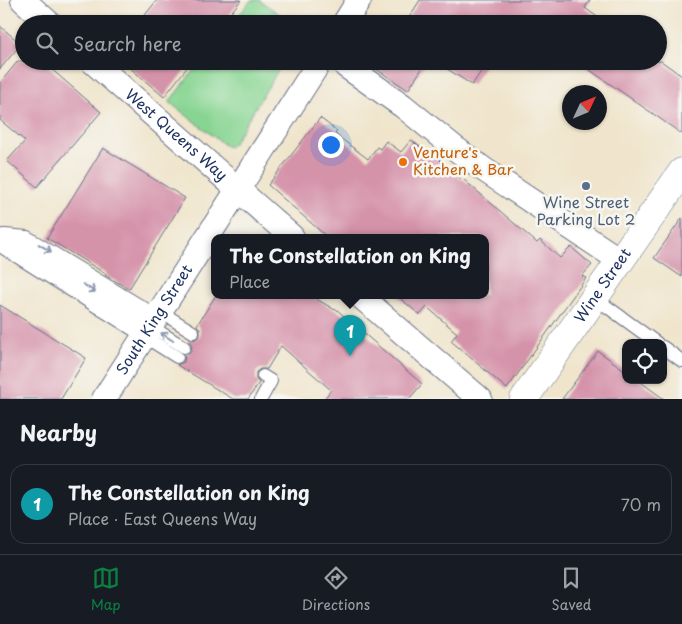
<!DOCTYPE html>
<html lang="en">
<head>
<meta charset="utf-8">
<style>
  body { margin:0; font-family:"Playpen Sans",sans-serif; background:#242831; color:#f1f3f6 }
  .controls { position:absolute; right:15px; bottom:15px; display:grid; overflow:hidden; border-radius:10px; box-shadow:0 1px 4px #0004 }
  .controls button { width:45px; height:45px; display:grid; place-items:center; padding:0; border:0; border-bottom:1px solid #363941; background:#171b24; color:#f1f3f6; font:25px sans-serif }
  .compass { position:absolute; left:562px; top:85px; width:45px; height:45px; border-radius:50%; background:#171b24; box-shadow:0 1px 4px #0004; rotate:46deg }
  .you { position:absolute; left:330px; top:144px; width:18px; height:18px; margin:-12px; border:4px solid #fff; border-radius:50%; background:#1a73e8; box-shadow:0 0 0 8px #1a73e833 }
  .badge { display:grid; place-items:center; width:32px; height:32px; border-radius:50%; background:#0b8043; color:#fff; font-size:16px; font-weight:700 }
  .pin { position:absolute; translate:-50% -41px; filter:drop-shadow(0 1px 2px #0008) }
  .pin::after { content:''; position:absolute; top:26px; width:18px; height:15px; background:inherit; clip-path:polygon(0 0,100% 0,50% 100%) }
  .popup { position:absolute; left:211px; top:234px; width:278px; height:65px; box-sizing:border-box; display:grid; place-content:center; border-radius:10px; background:#171b24; filter:drop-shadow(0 1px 4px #0005); font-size:16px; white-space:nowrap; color:#9ea1a6 }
  .popup b { font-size:19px; color:#f1f3f6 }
  .popup::after { content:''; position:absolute; left:50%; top:100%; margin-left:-10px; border:10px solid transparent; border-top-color:#171b24 }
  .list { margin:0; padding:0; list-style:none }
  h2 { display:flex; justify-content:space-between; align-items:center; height:65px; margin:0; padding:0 20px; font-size:21px }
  h2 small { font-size:16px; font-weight:400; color:#9ea1a6 }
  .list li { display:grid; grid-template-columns:32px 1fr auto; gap:15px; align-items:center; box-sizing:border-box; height:80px; margin:0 10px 10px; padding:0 10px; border:1px solid #363941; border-radius:15px }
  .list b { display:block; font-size:19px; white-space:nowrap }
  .list p { margin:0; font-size:16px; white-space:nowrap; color:#9ea1a6 }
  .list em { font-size:16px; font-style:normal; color:#9ea1a6 }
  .icon { flex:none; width:28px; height:28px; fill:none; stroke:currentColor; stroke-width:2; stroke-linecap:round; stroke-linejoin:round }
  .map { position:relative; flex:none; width:682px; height:399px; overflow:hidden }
  .search { position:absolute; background:#171b24; box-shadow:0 1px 4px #0004; left:15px; right:15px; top:15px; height:55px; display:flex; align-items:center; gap:12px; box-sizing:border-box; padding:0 18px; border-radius:28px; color:#9ea1a6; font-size:19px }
  .sheet { height:155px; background:#171b24 }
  nav { display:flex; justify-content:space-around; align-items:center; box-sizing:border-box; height:70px; border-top:1px solid #363941; background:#171b24; font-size:14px; color:#9ea1a6 }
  nav a { display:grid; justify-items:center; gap:2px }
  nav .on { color:#0b8043 }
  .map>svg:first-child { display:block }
</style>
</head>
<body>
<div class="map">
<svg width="682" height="399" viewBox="0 0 682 399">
  <rect width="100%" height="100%" fill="#f6f6f2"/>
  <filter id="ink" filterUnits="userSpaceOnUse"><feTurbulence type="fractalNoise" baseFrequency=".02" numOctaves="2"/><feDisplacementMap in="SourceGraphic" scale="10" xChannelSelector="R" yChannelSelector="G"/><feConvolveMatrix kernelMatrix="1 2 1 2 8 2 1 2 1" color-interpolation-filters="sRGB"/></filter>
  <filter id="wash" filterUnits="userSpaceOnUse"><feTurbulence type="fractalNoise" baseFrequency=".0096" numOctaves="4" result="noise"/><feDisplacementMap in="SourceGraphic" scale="20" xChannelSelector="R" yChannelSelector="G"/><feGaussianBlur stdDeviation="1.12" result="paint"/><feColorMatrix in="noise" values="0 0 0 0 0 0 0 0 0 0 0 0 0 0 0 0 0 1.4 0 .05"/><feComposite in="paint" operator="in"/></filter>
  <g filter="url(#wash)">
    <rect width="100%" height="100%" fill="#f0e5cc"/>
    <path fill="#88d593" stroke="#528278" d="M 251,0 L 259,0 L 294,24 L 232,24 Z
      M 201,61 L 284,61 L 233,144 L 229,147 L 226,146 L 169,102 Z"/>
    <g id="blocks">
      <path fill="#d593aa" d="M 157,0 L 241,0 L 222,24 L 138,24 Z
        M 420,0 L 590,0 L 585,8 L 607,24 L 405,24 Z
        M 0,26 L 21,44 L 0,69 Z
        M 18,61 L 42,61 L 101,112 L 37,187 L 7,161 L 25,141 L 0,120 L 0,83 Z
        M 122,61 L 192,61 L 164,97 Z
        M 364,61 L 427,61 L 408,90 Z
        M 435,61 L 488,61 L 472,85 Z
        M 577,61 L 661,61 L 682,76 L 682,134 Z
        M 320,118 L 337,131 L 335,134 L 368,159 L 377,147 L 380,149 L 386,141 L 401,152 L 411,140 L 429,154 L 431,152 L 462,180 L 463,179 L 537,243 L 540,240 L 560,258 L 571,247 L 592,265 L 582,276 L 586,278 L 507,389 L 451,341 L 457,333 L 427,307 L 420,315 L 396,295 L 485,295 L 485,237 L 327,237 L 268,185 Z
        M 103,148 L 185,198 L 129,289 L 105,275 L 106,274 L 47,238 Z
        M 682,218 L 682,277 L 654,258 Z
        M 216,295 L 310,295 L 335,310 L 336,309 L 422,384 L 409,399 L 324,399 L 331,390 L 281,346 L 267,369 L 260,369 L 256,372 L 256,379 L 259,383 L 248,399 L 233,399 L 177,365 L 184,362 L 185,355 L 188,354 L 191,351 L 192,347 L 191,343 L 188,340 L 189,339 L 192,340 L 196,339 L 200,336 L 200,329 L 197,325 Z
        M 0,305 L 86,358 L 61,399 L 0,399 Z
        M 598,351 L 626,371 L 626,380 L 638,380 L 664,399 L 562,399 Z"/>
    </g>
  </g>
  <g filter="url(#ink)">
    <use href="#blocks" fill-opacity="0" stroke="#666f84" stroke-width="1"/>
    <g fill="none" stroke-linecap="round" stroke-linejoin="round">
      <defs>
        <path id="lane" d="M 3,235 L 184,347
          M 5,235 L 27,237 L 157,316
          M 0,246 L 177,357
          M 595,298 L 657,343
          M 159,311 L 193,332
          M 663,347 L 682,361
          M 261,399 L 271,381 L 263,376"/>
        <g id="street">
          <path d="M 23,0 L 50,24"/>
          <path d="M 344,24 L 359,0"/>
          <path id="s1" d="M 92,61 L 292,237"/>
          <path d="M 346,66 L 403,106 L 456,149 L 483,169 L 621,261"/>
          <path d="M 359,295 L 480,399"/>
          <path id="s2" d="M 104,399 L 320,61"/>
        </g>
        <g id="secondary">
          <path id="s3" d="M 524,399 L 682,172"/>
        </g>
      </defs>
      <use href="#lane" stroke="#666f84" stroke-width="14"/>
      <use href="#street" stroke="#666f84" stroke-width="26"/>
      <use href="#secondary" stroke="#666f84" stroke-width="29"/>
      <use href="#lane" stroke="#fff" stroke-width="12"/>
      <use href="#street" stroke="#fff" stroke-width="24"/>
      <use href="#secondary" stroke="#fff" stroke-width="28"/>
    </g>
    <defs><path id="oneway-shaft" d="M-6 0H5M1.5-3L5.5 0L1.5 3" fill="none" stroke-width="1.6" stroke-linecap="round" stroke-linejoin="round" transform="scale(1.25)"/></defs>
    <g stroke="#8d97ae">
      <use href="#oneway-shaft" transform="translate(45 248) rotate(31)"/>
      <use href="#oneway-shaft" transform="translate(89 288) rotate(32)"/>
      <use href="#oneway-shaft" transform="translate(167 337) rotate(-148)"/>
    </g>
  </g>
  <circle fill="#e8710a" stroke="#f6f6f2" stroke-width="2" cx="403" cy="162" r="5"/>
  <circle fill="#5c6f8a" stroke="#f6f6f2" stroke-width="2" cx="586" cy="186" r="5"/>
  <g text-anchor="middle" stroke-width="5" stroke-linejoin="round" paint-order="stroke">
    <g font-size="15" fill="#1b2f5e" stroke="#f6f6f2">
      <text dy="5" stroke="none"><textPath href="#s1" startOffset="112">West Queens Way</textPath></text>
      <text dy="5" stroke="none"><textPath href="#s3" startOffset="138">Wine Street</textPath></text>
      <text dy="5" stroke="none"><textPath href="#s2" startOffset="94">South King Street</textPath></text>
    </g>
    <g font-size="15" fill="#c56008" stroke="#f6f6f2" text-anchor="start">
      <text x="413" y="158">Venture's<tspan x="413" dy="17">Kitchen &amp; Bar</tspan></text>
    </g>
    <g font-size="15" fill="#4e5e75" stroke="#f6f6f2">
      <text x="586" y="208">Wine Street<tspan x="586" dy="17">Parking Lot 2</tspan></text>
    </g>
  </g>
</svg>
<div class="controls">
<button><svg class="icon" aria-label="locate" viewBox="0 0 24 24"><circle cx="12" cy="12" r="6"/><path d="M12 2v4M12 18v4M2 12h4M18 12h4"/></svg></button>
</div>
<svg class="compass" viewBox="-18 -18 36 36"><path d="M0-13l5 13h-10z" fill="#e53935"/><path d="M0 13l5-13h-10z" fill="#9ea1a6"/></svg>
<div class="you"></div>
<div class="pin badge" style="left:350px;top:356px;background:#0f9aa8">1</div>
<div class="popup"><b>The Constellation on King</b>Place</div>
<div class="search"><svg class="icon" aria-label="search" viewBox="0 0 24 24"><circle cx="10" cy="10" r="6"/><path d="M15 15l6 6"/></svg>Search here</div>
</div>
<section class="sheet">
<h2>Nearby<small></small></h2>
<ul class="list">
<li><span class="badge" style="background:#0f9aa8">1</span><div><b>The Constellation on King</b><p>Place · East Queens Way</p></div><em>70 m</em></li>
</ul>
</section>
<nav>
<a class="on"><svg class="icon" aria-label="map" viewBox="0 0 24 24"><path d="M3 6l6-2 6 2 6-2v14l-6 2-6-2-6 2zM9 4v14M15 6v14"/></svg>Map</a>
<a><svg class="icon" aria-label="directions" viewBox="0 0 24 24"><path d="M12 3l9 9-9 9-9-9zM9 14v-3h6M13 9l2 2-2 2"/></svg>Directions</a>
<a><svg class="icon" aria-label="saved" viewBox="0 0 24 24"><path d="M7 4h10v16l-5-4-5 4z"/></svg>Saved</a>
</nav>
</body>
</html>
